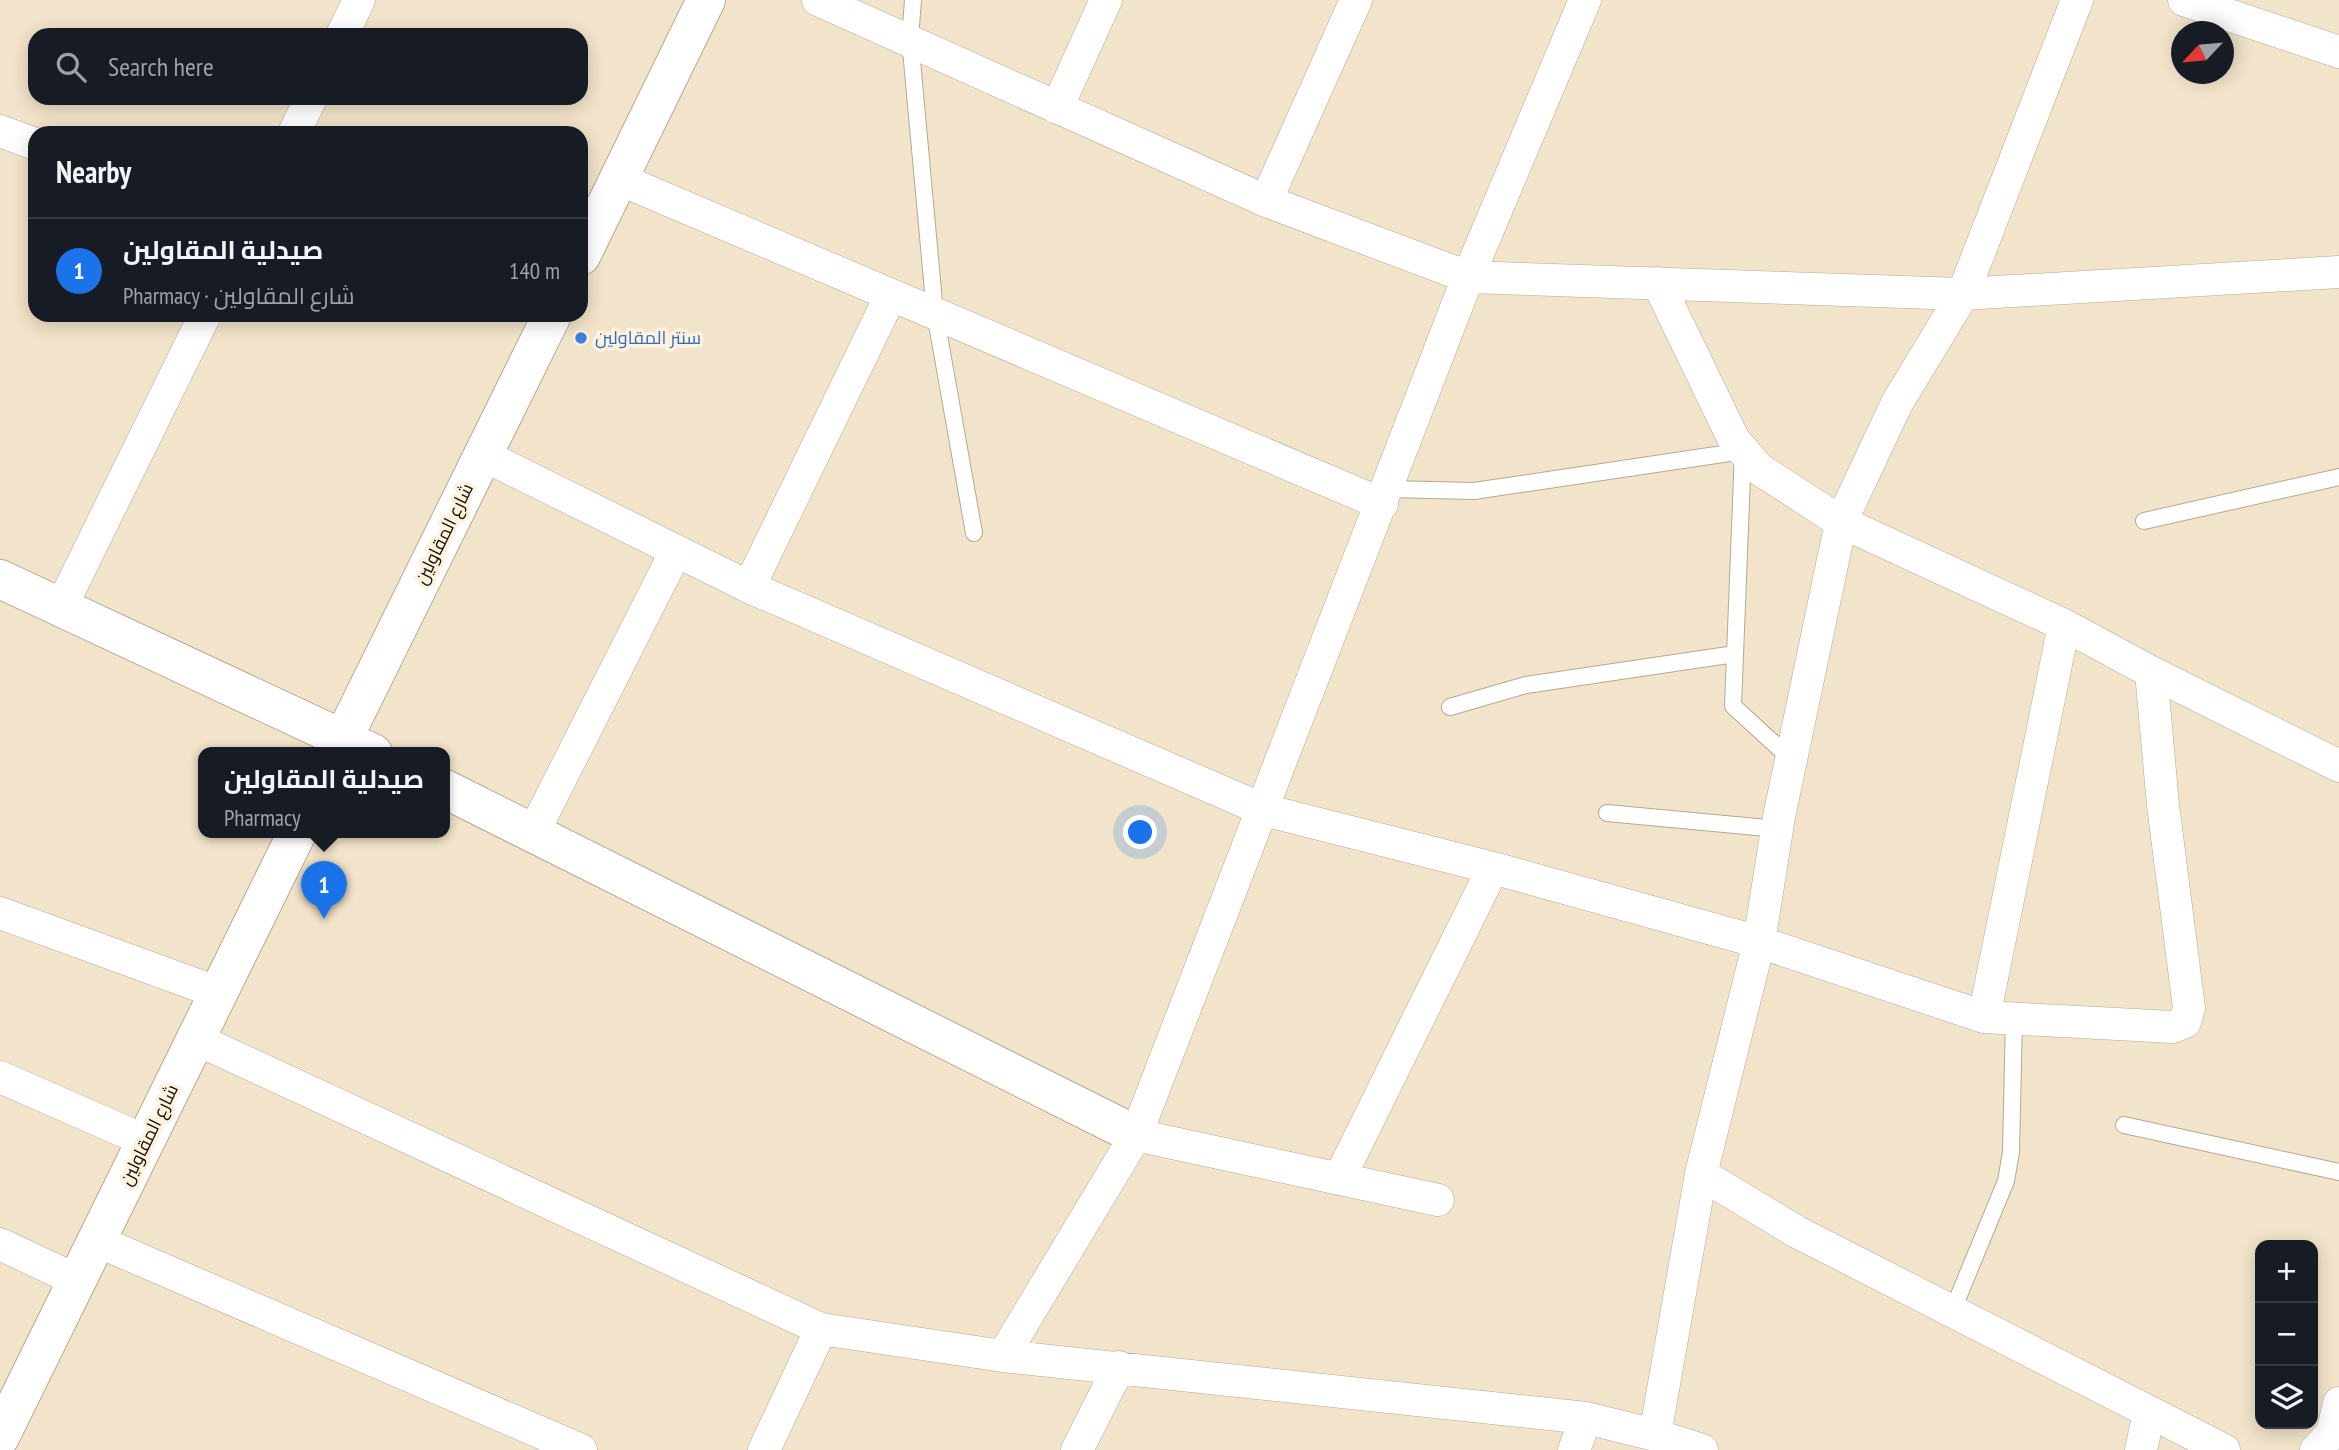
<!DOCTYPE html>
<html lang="en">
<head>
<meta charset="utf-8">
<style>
  body { margin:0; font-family:"PT Sans Narrow",Cairo,sans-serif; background:#242831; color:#f1f3f6 }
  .controls { position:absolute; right:21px; bottom:21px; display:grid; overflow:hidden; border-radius:14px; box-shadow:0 4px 18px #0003 }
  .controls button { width:63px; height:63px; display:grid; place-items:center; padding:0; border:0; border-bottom:2px solid #363941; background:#171b24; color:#f1f3f6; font:35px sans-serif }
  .compass { position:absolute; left:2171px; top:21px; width:63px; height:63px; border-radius:50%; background:#171b24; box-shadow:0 4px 18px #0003; rotate:244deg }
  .you { position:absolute; left:1141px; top:833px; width:24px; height:24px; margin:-18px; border:5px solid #fff; border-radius:50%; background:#1a73e8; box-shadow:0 0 0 10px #1a73e833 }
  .badge { display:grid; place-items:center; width:46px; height:46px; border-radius:50%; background:#1a73e8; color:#fff; font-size:23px; font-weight:700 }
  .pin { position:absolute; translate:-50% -58px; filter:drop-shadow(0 2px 4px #0008) }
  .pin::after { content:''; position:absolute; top:37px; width:24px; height:21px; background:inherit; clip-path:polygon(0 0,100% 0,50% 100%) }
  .popup { position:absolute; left:198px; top:747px; width:252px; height:91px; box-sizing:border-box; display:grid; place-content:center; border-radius:14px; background:#171b24; filter:drop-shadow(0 2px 5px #0005); font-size:23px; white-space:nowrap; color:#9ea1a6 }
  .popup b { font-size:26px; color:#f1f3f6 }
  .popup::after { content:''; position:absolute; left:50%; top:100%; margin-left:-14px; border:14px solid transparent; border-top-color:#171b24 }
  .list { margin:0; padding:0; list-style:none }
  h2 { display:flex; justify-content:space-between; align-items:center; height:91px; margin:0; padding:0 28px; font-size:30px }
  h2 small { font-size:23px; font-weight:400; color:#9ea1a6 }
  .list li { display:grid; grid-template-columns:46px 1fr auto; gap:21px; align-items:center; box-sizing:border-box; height:105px; padding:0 28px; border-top:2px solid #363941 }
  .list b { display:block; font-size:26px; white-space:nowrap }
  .list p { margin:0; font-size:23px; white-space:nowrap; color:#9ea1a6 }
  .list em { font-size:23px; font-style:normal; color:#9ea1a6 }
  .icon { flex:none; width:38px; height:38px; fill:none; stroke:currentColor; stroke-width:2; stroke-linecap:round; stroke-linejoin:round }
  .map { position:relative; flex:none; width:2339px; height:1450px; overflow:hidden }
  .search { position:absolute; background:#171b24; box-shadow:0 4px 18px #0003; left:28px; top:28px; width:560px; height:77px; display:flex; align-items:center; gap:18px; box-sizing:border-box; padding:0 24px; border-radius:21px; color:#9ea1a6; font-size:26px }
  .panel { position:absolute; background:#171b24; box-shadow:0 4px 18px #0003; left:28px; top:126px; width:560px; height:196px; border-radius:21px }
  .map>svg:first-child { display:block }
</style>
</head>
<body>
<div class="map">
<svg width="2339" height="1450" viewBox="0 0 2339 1450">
  <rect width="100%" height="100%" fill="#f2e4ca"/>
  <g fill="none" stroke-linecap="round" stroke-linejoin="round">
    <defs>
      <path id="service" d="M 913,0 L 910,39 L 935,313 L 974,533
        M 1388,489 L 1474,491 L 1743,451 L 1733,706 L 1792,760
        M 2144,521 L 2339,477
        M 1450,707 L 1526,685 L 1735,654
        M 1607,813 L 1778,829
        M 2124,1125 L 2339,1172
        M 1952,1312 L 2006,1181 L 2011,1152 L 2014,1018"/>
      <path id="minor" d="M 818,0 L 1266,201 L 1468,277 L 1963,294 L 2339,272
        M 2184,0 L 2339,52
        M 342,35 L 359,0
        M 1057,108 L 1106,0
        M 0,131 L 35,144
        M 294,133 L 311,98
        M 619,179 L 1382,504
        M 1266,201 L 1356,0
        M 1658,283 L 1734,440 L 1759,469 L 1841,522 L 2064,625 L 2151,672 L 2339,766
        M 483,455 L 749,587 L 1264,810 L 1493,868 L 1759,942 L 1984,1017 L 2173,1027 L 2185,1022 L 2189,1008 L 2163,805 L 2151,672
        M 749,587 L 891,295
        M 61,607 L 205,315
        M 533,833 L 676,551
        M 0,913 L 219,993
        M 1984,1017 L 2064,625
        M 196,1039 L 821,1329 L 1003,1356 L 1586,1418 L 1655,1435 L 1702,1450
        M 0,1077 L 146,1141
        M 1136,1135 L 1438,1200
        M 1701,1174 L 1797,1232 L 2224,1450
        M 1339,1179 L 1493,868
        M 97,1241 L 581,1450
        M 0,1244 L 76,1280
        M 1003,1356 L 1136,1135 L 1468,277 L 1585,0
        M 1655,1435 L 1701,1174 L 1759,942 L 1779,817 L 1841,522 L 1897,403 L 1963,294 L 2077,0
        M 764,1450 L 821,1329
        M 1077,1450 L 1119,1367
        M 1574,1450 L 1586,1418
        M 2141,1450 L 2149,1413
        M 2316,1450 L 2332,1433 L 2339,1403"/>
      <path id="tertiary" d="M 581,256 L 706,0
        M 0,579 L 373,753
        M 336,753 L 552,315
        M 445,789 L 1136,1135
        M 0,1437 L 297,833"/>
    </defs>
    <use href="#service" stroke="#b7a990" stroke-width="18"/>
    <use href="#minor" stroke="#b7a990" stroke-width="33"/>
    <use href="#tertiary" stroke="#b7a990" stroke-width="40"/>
    <use href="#service" stroke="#fff" stroke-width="16"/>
    <use href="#minor" stroke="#fff" stroke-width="32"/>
    <use href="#tertiary" stroke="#fff" stroke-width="38"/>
  </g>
  <circle fill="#3f7fe0" stroke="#fdf2dd" stroke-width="2.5" cx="581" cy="338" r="7"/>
  <g text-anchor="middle" stroke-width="7" stroke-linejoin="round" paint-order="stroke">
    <g font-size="18" fill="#366cbe" stroke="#fdf2dd" text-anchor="start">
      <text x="595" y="344">سنتر المقاولين</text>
    </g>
    <g font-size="18" fill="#130e06" stroke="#fdf2dd">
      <text transform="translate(444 534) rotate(-64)" y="6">شارع المقاولين</text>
      <text transform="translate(149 1135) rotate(-64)" y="6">شارع المقاولين</text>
    </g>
  </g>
</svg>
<div class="controls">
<button>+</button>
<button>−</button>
<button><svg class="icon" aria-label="layers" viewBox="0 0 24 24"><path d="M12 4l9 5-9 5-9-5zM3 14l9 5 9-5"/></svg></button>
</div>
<svg class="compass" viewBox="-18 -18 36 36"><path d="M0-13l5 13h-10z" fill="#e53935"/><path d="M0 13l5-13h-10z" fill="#9ea1a6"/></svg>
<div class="you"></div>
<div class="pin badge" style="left:324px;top:919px">1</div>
<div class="popup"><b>صيدلية المقاولين</b>Pharmacy</div>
<div class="search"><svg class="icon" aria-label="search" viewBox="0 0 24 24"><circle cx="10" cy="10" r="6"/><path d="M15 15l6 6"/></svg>Search here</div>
<section class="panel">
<h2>Nearby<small></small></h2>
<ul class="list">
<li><span class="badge">1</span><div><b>صيدلية المقاولين</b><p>Pharmacy · شارع المقاولين</p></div><em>140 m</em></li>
</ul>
</section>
</div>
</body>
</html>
